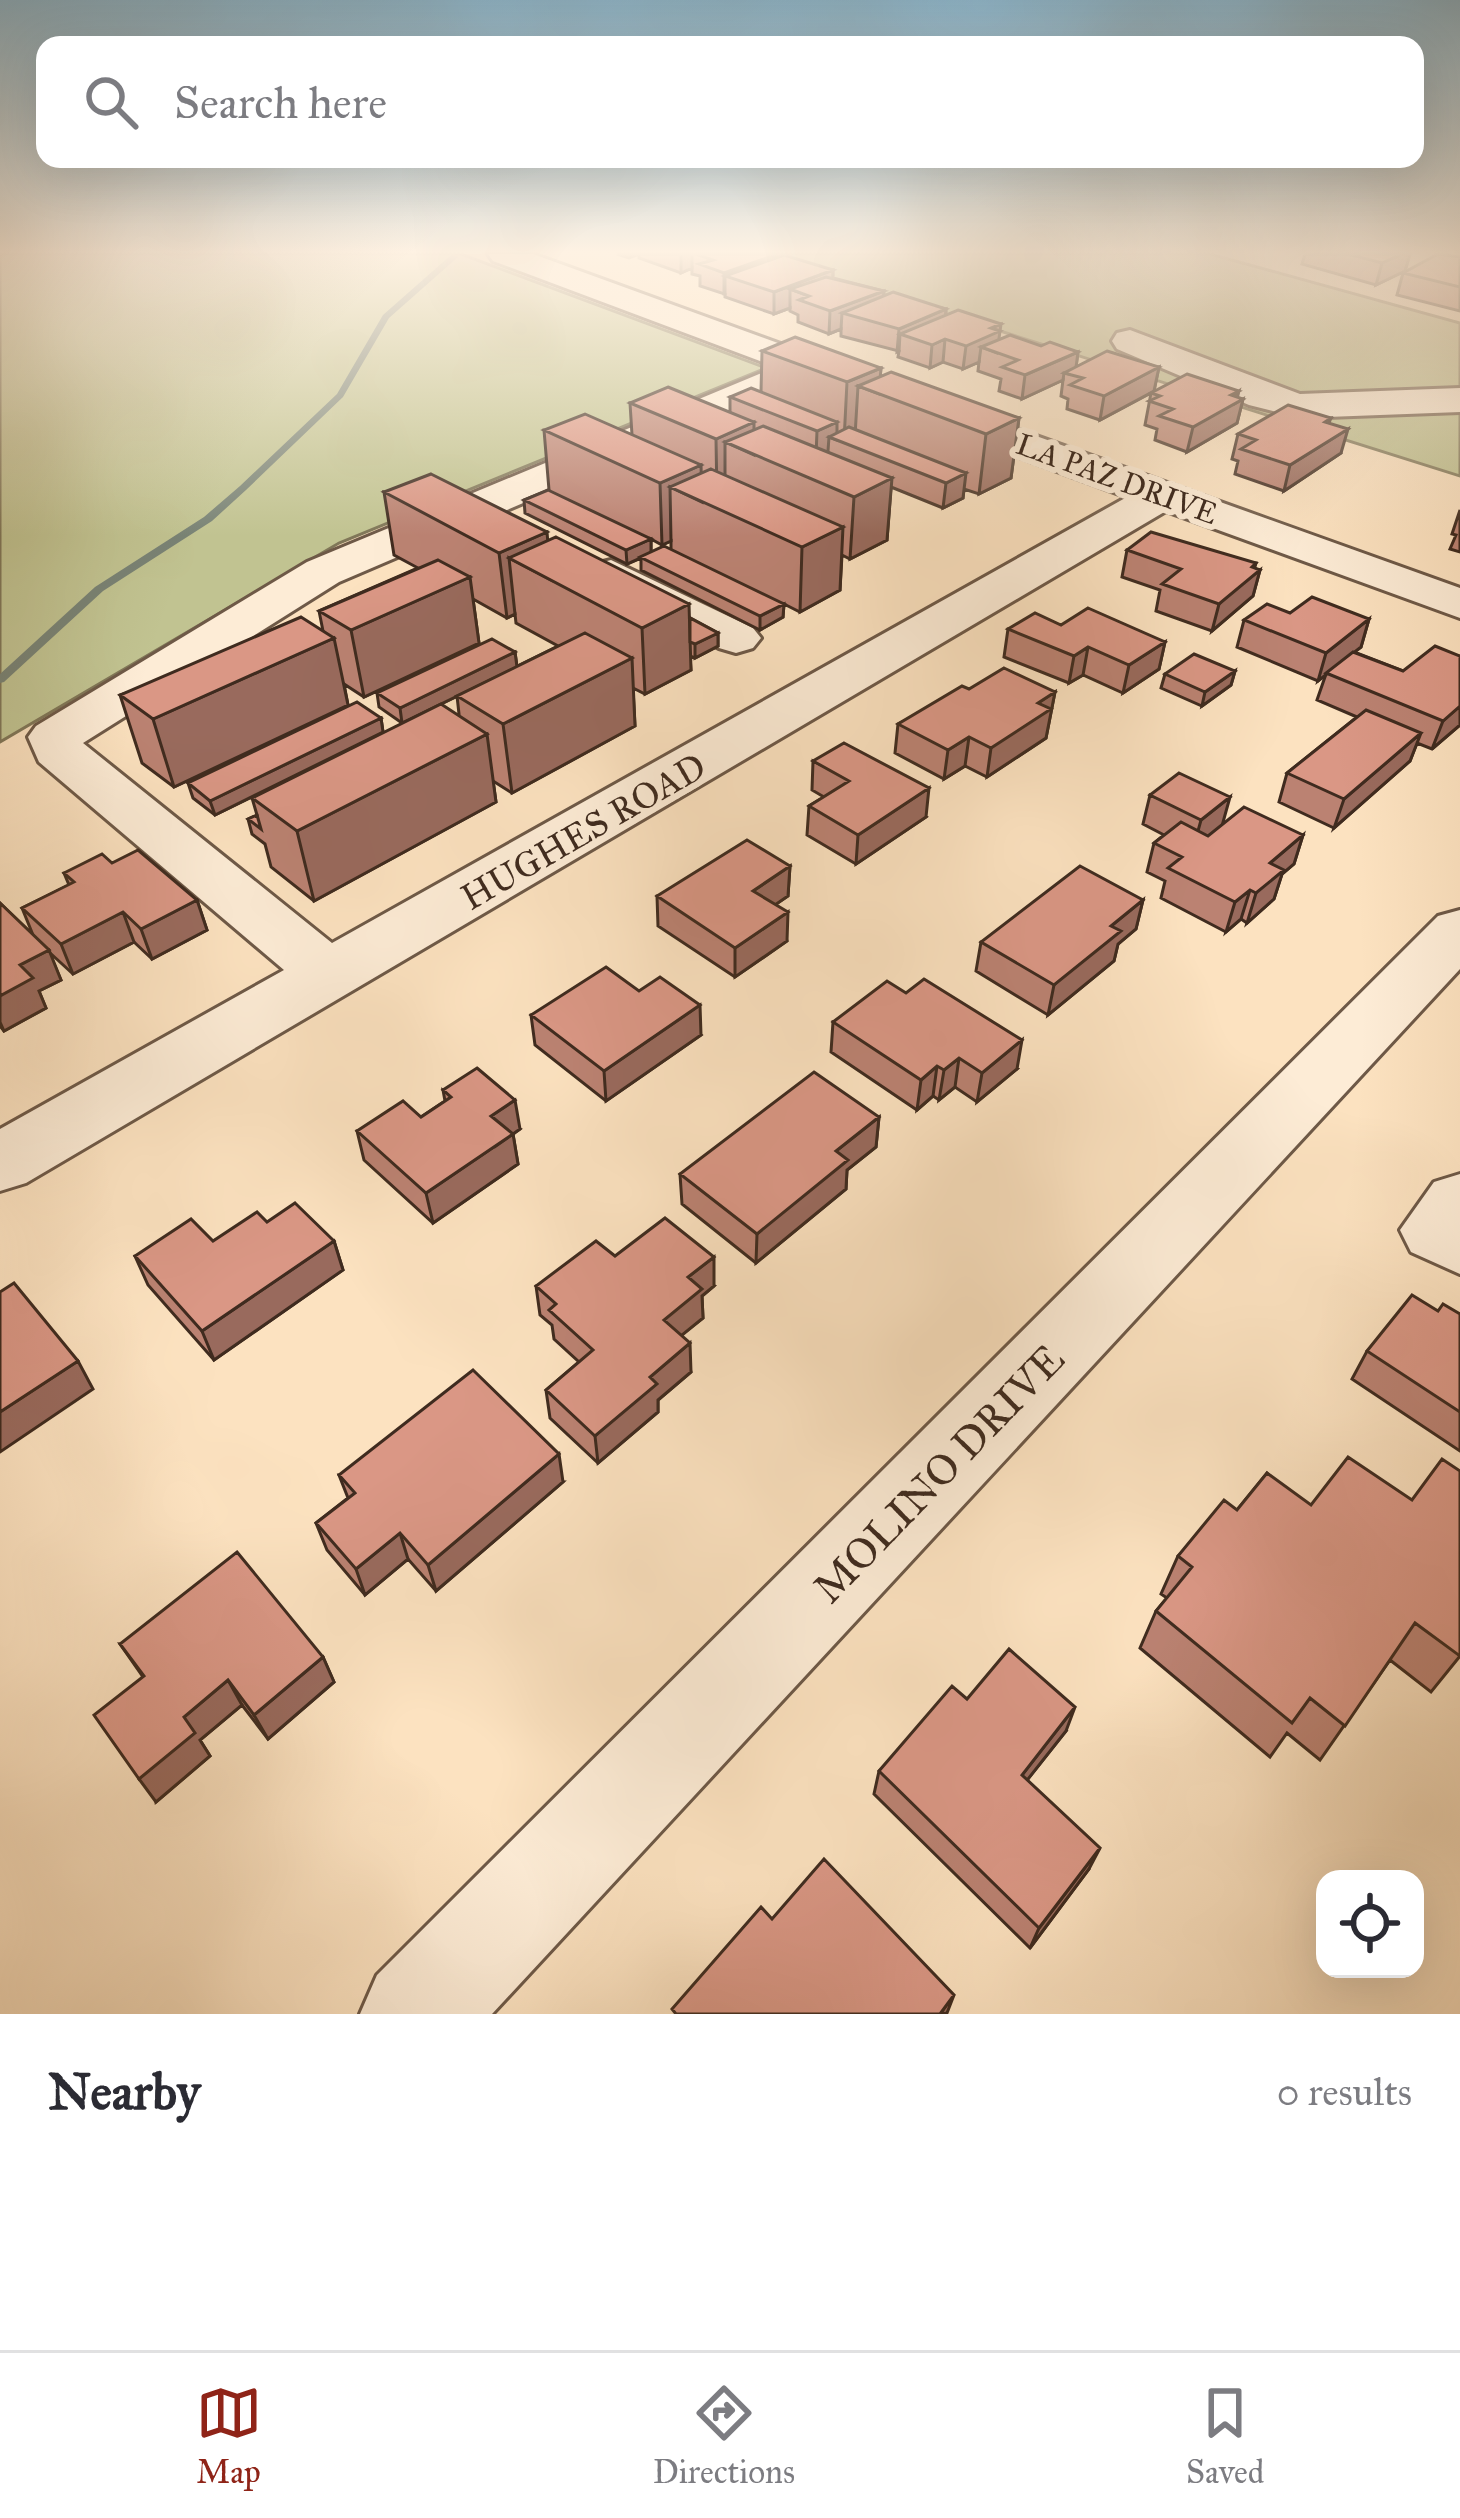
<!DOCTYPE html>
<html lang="en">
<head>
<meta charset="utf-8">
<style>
  body { margin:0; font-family:"IM FELL Great Primer",serif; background:#f7f7f7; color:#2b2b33 }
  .controls { position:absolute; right:36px; bottom:36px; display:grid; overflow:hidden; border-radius:24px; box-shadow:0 12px 48px #0002 }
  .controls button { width:108px; height:108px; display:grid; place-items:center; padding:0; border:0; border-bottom:3px solid #e1e1e2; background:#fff; color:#2b2b33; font:60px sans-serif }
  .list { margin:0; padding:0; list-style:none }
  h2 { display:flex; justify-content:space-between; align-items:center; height:156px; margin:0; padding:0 48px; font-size:51px }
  h2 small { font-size:39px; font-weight:400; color:#7c7c81 }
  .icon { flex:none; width:66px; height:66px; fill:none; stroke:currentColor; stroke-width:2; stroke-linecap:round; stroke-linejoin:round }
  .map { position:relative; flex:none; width:1460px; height:2014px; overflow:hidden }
  .search { position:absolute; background:#fff; box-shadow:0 12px 48px #0002; left:36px; right:36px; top:36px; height:132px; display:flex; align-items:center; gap:30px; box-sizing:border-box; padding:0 42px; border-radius:24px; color:#7c7c81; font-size:45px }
  .sheet { height:336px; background:#fff }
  nav { display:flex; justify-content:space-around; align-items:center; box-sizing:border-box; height:168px; border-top:3px solid #e1e1e2; background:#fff; font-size:33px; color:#7c7c81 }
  nav a { display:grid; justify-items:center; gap:6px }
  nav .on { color:#8f2418 }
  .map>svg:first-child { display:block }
</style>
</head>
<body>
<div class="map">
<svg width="1460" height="2014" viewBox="0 0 1460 2014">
  <rect width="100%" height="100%" fill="#fce2c0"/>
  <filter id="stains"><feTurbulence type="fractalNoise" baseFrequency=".00167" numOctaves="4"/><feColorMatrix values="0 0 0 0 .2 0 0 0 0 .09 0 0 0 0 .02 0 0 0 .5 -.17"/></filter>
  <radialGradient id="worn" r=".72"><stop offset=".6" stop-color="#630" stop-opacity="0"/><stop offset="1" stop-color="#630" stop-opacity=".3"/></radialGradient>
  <path fill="#c1c391" stroke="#807758" stroke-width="3" d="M 0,254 L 461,254 L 766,368 L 339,543 L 0,742 Z
    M 756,254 L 1210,254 L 1460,323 L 1460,476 Z"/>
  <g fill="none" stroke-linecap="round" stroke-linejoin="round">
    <path fill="#798375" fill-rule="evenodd" d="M 451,255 L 458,257 L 389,318 L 343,397 L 246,490 L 212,521 L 103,591 L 4,682 L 0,683 L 0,674 L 95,587 L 204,517 L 240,486 L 337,394 L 383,315 Z"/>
    <defs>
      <path id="minor" d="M 488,254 L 533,254 L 844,367 L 850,375 L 844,383 L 831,386 L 810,380 L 339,582 L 83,743 L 332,943 L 1127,497 L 919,420 L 913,412 L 919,404 L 947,404 L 1460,588 L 1460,618 L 1166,511 L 26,1183 L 0,1191 L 0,1129 L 284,970 L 39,762 L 28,737 L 36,726 L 307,562 L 776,367 L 493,261 Z
        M 1130,330 L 1300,394 L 1460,388 L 1460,412 L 1300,418 L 1249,405 L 1117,349 L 1112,341 L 1117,333 Z
        M 611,560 L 753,628 L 761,638 L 753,648 L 736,653 L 719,648 L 595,584 L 588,574 L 595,564 Z
        M 1460,910 L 1460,969 L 492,2014 L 360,2014 L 377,1975 L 1438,916 Z
        M 1460,1174 L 1460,1274 L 1411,1252 L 1400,1230 L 1434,1182 Z"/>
    </defs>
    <use href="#minor" stroke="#6e5947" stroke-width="6"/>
    <use href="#minor" fill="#fdecd6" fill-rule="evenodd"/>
  </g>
  <path fill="#bb8272" stroke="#3f2b1f" stroke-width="3" fill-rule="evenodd" d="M 617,254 L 773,254 L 775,255 L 775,258 L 833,270 L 833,278 L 884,291 L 883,296 L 946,309 L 946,315 L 999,340 L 1078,352 L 1076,367 L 1159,367 L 1154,391 L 1243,399 L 1237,423 L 1187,452 L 1155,440 L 1157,429 L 1145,425 L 1151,393 L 1100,420 L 1067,409 L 1068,399 L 1061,396 L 1063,380 L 1022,399 L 999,391 L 1001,379 L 978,371 L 979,362 L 963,369 L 943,362 L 930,368 L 898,357 L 899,351 L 841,336 L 841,329 L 829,334 L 798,322 L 798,315 L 790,311 L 790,308 L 774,314 L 725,297 L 725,294 L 700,286 L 700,276 L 692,274 L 692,268 L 681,273 L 639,258 L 639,254 L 629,258 Z
    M 1305,254 L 1410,254 L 1405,271 L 1376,285 L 1302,264 Z
    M 1460,257 L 1460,311 L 1397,295 L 1403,273 Z
    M 762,351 L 881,368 L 880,377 L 1019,418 L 1011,478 L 979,494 L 964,489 L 963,498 L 943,508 L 891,487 L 887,540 L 850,559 L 842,555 L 840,590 L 800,612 L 784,604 L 783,617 L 760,630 L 641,570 L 641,558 L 627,564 L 525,513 L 524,500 L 549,490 L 544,430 L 632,435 L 630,403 L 730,412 L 730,397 L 761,392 ZM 651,539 L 662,545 L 671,541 L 671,549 L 651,552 Z
    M 1331,418 L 1329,423 L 1341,453 L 1284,491 L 1235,474 L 1238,461 L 1232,459 L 1238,434 Z
    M 384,492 L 548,541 L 718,633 L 718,646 L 695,658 L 690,656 L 691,670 L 645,694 L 633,688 L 635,726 L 512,793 L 493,781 L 496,802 L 314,901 L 271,867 L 265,844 L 252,834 L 248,819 L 257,815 L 252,798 L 457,715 L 459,714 L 457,696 L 558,646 L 516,623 L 515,614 L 507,618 L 473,599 L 479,643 L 364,697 L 344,684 L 348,705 L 174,787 L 142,763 L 120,695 L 323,631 L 319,611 L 418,568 L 394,555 Z
    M 1460,510 L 1460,552 L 1450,549 L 1456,535 L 1452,534 Z
    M 1127,550 L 1256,563 L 1254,568 L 1260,570 L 1253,596 L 1212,631 L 1156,611 L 1160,590 L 1122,577 Z
    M 1290,613 L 1369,619 L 1361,647 L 1354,652 L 1403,671 L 1460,656 L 1460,725 L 1432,749 L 1417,743 L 1410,761 L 1334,828 L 1279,802 L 1287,773 L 1357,717 L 1317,700 L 1326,674 L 1318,681 L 1237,647 L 1244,620 Z
    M 1061,625 L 1165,642 L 1159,669 L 1123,693 L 1083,675 L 1069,683 L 1004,657 L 1008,629 Z
    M 515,652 L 517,667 L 402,723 L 379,707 L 377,693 Z
    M 1235,671 L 1231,685 L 1202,706 L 1161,688 L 1165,674 Z
    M 969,689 L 1055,692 L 1046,738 L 987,777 L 965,766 L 944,779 L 895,753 L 898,724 Z
    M 381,718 L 383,732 L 215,815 L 193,798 L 188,783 Z
    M 813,761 L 926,817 L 856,864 L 807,835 L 809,806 L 824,797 L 812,790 Z
    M 1150,795 L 1223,824 L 1303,835 L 1294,864 L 1282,874 L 1274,899 L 1247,923 L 1241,919 L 1226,932 L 1161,898 L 1165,881 L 1147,872 L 1154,843 L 1164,835 L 1143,824 Z
    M 112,863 L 197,900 L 207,930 L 152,959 L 134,942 L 73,974 L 49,952 L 61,980 L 39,991 L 46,1008 L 4,1031 L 0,1026 L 0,903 L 33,935 L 22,908 L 69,885 L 64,873 Z
    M 790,866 L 788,896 L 776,904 L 787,941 L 735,977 L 658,926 L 657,896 Z
    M 1143,900 L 1136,929 L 1118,944 L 1114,961 L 1048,1015 L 976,971 L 981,942 Z
    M 639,991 L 701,1035 L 606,1101 L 535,1045 L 531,1015 Z
    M 833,1022 L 1017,1069 L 977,1102 L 955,1087 L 939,1100 L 933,1096 L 917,1110 L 831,1052 Z
    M 443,1090 L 520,1129 L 513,1134 L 518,1164 L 433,1223 L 364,1160 L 357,1131 L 421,1117 L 445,1101 Z
    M 879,1117 L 876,1147 L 847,1170 L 846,1189 L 756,1263 L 682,1204 L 680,1174 Z
    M 267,1222 L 334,1241 L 343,1270 L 214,1360 L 148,1285 L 135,1256 L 213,1241 Z
    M 615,1256 L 714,1286 L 702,1296 L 703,1318 L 681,1335 L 691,1372 L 658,1400 L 658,1412 L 598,1463 L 550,1418 L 546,1390 L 579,1362 L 554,1339 L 552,1325 L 540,1315 L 536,1286 Z
    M 1438,1311 L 1460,1314 L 1460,1451 L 1352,1379 L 1367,1351 Z
    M 1267,1473 L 1460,1656 L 1431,1692 L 1390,1660 L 1320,1760 L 1287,1733 L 1270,1757 L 1140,1648 L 1156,1611 L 1167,1598 L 1161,1594 L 1178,1556 L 1237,1510 Z
    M 339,1475 L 563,1482 L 436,1591 L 408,1559 L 365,1595 L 327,1550 L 316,1523 L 348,1498 Z
    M 120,1644 L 323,1657 L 334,1682 L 268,1739 L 242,1705 L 200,1740 L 210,1756 L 156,1802 L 143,1677 Z
    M 967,1699 L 1066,1731 L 1027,1780 L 1089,1869 L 1030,1948 L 874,1794 L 879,1771 Z"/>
  <path fill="#996a5d" stroke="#3f2b1f" stroke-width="3" d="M 681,254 L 692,254 L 692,268 L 681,273 Z
    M 1402,254 L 1410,254 L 1405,271 L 1376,285 L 1382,263 Z
    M 775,255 L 775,276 L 725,276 L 725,294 L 724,294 L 724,273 Z
    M 833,270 L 832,292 L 809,296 L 790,289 L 790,308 L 774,314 L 774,292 Z
    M 884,291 L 882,313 L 842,313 L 841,329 L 829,334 L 830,311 Z
    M 946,309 L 944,331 L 900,334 L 899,351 L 897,352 L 899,329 Z
    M 1001,324 L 997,353 L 981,347 L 979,362 L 963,369 L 966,346 L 991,328 Z
    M 945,339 L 943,362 L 930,368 L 932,345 Z
    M 1078,352 L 1075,375 L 1064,373 L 1063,380 L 1022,399 L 1025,375 Z
    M 1159,367 L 1154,391 L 1100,420 L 1104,396 Z
    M 881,368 L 879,394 L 858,386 L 855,436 L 844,441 L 847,382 Z
    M 1239,391 L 1236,403 L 1243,399 L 1237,423 L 1187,452 L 1193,427 Z
    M 1019,418 L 1011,478 L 979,494 L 986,434 Z
    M 754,422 L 754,455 L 725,442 L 725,495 L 717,499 L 716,439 Z
    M 837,422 L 837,440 L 829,437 L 828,451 L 816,456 L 817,431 Z
    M 1348,429 L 1341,453 L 1284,491 L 1290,465 Z
    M 701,465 L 702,502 L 670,487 L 671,541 L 662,545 L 660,483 Z
    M 966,473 L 963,498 L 943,508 L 946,483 Z
    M 892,478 L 887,540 L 850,559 L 854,497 Z
    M 843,527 L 840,590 L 800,612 L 802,547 Z
    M 547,532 L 551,580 L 509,558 L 515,614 L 507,618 L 499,553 Z
    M 651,539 L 651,553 L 627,564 L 626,550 Z
    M 1256,563 L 1252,576 L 1260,570 L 1253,596 L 1212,631 L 1219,604 Z
    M 470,577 L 479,643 L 364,697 L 351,630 Z
    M 689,604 L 691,670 L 645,694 L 642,628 Z
    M 784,604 L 783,617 L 760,630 L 760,616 Z
    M 1369,619 L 1361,647 L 1318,681 L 1326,653 Z
    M 718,633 L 718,646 L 695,658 L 695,644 Z
    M 334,638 L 348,705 L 174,787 L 153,719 Z
    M 1165,642 L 1159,669 L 1123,693 L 1129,665 Z
    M 1088,647 L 1083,675 L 1069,683 L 1074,656 Z
    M 515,652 L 517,667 L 402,723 L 400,708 Z
    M 632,658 L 635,726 L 512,793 L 503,724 Z
    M 1235,671 L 1231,685 L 1202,706 L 1205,692 Z
    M 1055,692 L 1046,738 L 987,777 L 991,748 L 1038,703 Z
    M 1460,706 L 1460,725 L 1432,749 L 1443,721 Z
    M 381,718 L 383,732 L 215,815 L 210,801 Z
    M 1421,733 L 1410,761 L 1334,828 L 1344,799 Z
    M 487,734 L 496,802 L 314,901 L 297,831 Z
    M 969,737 L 965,766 L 944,779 L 948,750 Z
    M 929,788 L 926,817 L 856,864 L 858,835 Z
    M 1230,797 L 1222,826 L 1193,849 L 1201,820 Z
    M 1303,835 L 1294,864 L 1282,874 L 1274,899 L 1247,923 L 1256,893 L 1270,863 Z
    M 790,866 L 788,896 L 753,920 L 753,891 Z
    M 1250,890 L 1241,919 L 1226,932 L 1235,902 Z
    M 197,900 L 207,930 L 152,959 L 141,929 Z
    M 1143,900 L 1136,929 L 1118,944 L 1114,961 L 1048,1015 L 1054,985 L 1111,926 Z
    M 123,912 L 134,942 L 73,974 L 61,944 Z
    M 788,912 L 787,941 L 735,977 L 735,948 Z
    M 49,950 L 61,980 L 39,991 L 46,1008 L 4,1031 L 0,1022 L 0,996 L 20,965 Z
    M 700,1005 L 701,1035 L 606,1101 L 604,1071 Z
    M 1022,1040 L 1017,1069 L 977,1102 L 982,1073 Z
    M 959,1058 L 955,1087 L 939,1100 L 944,1070 Z
    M 937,1066 L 933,1096 L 917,1110 L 921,1080 Z
    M 515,1100 L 520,1129 L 496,1146 L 491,1116 Z
    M 879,1117 L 876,1147 L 847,1170 L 846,1189 L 756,1263 L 757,1234 L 836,1151 Z
    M 513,1134 L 518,1164 L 433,1223 L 426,1193 Z
    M 334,1241 L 343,1270 L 214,1360 L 202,1331 Z
    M 714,1257 L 714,1286 L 702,1296 L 703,1318 L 665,1349 L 664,1320 L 688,1277 Z
    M 690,1343 L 691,1372 L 658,1400 L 658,1412 L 598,1463 L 595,1436 L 650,1377 Z
    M 78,1361 L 93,1389 L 0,1452 L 0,1412 Z
    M 559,1454 L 563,1482 L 436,1591 L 428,1565 Z
    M 400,1533 L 408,1559 L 365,1595 L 356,1569 Z
    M 323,1657 L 334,1682 L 268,1739 L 254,1715 Z
    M 228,1680 L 242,1705 L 200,1740 L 210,1756 L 156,1802 L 139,1779 L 184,1717 Z
    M 1075,1707 L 1066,1731 L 1013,1798 L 1022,1775 Z
    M 1100,1848 L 1089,1869 L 1030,1948 L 1039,1928 Z
    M 954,1995 L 947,2013 L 940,2014 Z"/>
  <path fill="#da9785" stroke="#3f2b1f" stroke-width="3" d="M 696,254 L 773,254 L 775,255 L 724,273 L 699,264 L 713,260 Z
    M 1348,254 L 1402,254 L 1382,263 Z
    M 1438,254 L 1460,257 L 1460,287 L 1403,273 Z
    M 784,255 L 833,270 L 774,292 L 725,276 Z
    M 826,277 L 884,291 L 830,311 L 799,300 L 809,296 L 790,289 Z
    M 893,292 L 946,309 L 899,329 L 842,313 Z
    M 958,310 L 1001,324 L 991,328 L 1000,331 L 966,346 L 945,339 L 932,345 L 900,334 Z
    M 1010,335 L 1041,346 L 1050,342 L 1078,352 L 1025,375 L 1002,367 L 1018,360 L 981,347 Z
    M 795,337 L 881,368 L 847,382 L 762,351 Z
    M 1107,351 L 1159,367 L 1104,396 L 1070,385 L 1083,378 L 1064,373 Z
    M 891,372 L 1019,418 L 986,434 L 858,386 Z
    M 1187,374 L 1239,391 L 1231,395 L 1243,399 L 1193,427 L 1159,416 L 1173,409 L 1149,401 L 1160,396 L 1151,393 Z
    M 668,387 L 754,422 L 716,439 L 630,403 Z
    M 751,388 L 837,422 L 817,431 L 730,397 Z
    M 1288,405 L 1331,418 L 1325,422 L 1348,429 L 1290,465 L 1241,449 L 1256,440 L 1238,434 Z
    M 585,414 L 701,465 L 660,483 L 544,430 Z
    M 763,426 L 892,478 L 854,497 L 725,442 Z
    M 849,427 L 966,473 L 946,483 L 829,437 Z
    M 711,469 L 843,527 L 802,547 L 670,487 Z
    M 431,474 L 547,532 L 499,553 L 384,492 Z
    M 548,490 L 651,539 L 626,550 L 524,500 Z
    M 1151,532 L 1256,563 L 1252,567 L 1260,570 L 1219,604 L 1162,584 L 1181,569 L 1127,550 Z
    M 556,537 L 689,604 L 642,628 L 509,558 Z
    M 664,546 L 784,604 L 760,616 L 640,557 Z
    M 438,560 L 470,577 L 351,630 L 319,611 Z
    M 1312,597 L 1369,619 L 1326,653 L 1244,620 L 1267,604 L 1290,613 Z
    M 1088,608 L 1165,642 L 1129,665 L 1088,647 L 1074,656 L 1008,629 L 1035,613 L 1061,625 Z
    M 301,617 L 334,638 L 153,719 L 120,695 Z
    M 690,618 L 718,633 L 695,644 L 690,642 Z
    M 585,633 L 632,658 L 503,724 L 457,696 Z
    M 492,639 L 515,652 L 400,708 L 377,693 Z
    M 1435,646 L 1460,656 L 1460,706 L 1443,721 L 1326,673 L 1353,652 L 1403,671 Z
    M 1194,654 L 1235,671 L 1205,692 L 1165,674 Z
    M 1004,668 L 1055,692 L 1038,703 L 1051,709 L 991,748 L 969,737 L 948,750 L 898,724 L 962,686 L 969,689 Z
    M 357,702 L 381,718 L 210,801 L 188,783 Z
    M 441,704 L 487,734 L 297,831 L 252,798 Z
    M 1366,710 L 1421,733 L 1344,799 L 1287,773 Z
    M 844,743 L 929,788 L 858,835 L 809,806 L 849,781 L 813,761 Z
    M 1179,773 L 1230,797 L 1201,820 L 1150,795 Z
    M 1244,807 L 1303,835 L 1270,863 L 1284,870 L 1256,893 L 1250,890 L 1235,902 L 1168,868 L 1182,857 L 1154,843 L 1181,822 L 1208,836 Z
    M 257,815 L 261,829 L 248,819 Z
    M 747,840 L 790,866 L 753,891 L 788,912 L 735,948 L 657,896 Z
    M 138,850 L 197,900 L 141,929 L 123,912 L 61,944 L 22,908 L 74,882 L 64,873 L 102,854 L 112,863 Z
    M 1080,866 L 1143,900 L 1111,926 L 1121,931 L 1054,985 L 981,942 Z
    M 0,903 L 49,950 L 20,965 L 33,978 L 0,996 Z
    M 606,967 L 639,991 L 660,977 L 700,1005 L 604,1071 L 531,1015 Z
    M 924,979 L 1022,1040 L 982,1073 L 959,1058 L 944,1070 L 937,1066 L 921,1080 L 833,1022 L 887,981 L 906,993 Z
    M 477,1068 L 515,1100 L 491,1116 L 513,1134 L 426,1193 L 357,1131 L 403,1101 L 421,1117 L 451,1097 L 443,1090 Z
    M 814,1072 L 879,1117 L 836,1151 L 848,1160 L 757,1234 L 680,1174 Z
    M 295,1203 L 334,1241 L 202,1331 L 135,1256 L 191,1219 L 213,1241 L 257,1212 L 267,1222 Z
    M 665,1218 L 714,1257 L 688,1277 L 702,1289 L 664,1320 L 690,1343 L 650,1377 L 657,1384 L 595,1436 L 546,1390 L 593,1350 L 549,1310 L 556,1304 L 536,1286 L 596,1241 L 615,1256 Z
    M 14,1283 L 78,1361 L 0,1412 L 0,1292 Z
    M 1412,1295 L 1438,1311 L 1443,1304 L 1460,1314 L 1460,1412 L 1367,1351 Z
    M 473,1370 L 559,1454 L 428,1565 L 400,1533 L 356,1569 L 316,1523 L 355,1493 L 339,1475 Z
    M 1348,1457 L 1412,1500 L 1442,1459 L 1460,1471 L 1460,1656 L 1415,1623 L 1345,1726 L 1310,1698 L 1292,1723 L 1156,1611 L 1192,1567 L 1178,1556 L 1224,1500 L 1237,1510 L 1267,1473 L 1311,1505 Z
    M 237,1552 L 323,1657 L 254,1715 L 228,1680 L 184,1717 L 195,1733 L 139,1779 L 94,1715 L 144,1676 L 120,1644 Z
    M 1009,1649 L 1075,1707 L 1022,1775 L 1100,1848 L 1039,1928 L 879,1771 L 952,1686 L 967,1699 Z
    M 824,1859 L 954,1995 L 940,2014 L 676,2014 L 672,2009 L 761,1907 L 772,1919 Z"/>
  <linearGradient id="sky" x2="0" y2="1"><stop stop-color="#8bb8d1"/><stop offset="0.47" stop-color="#fef2e3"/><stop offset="1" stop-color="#fef2e3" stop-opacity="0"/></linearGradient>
  <rect width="1460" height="536" fill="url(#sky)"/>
  <g text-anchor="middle" stroke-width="12" stroke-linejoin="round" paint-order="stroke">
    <g font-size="30" fill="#3f2b1f" stroke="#fdecd6">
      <text transform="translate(1117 479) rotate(20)" y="10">LA PAZ DRIVE</text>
    </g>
    <g font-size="36" fill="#3f2b1f" stroke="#fdecd6">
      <text transform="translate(583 831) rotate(-30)" y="13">HUGHES ROAD</text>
    </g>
    <g font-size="42" fill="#3f2b1f" stroke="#fdecd6">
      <text transform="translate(938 1473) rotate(-46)" y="15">MOLINO DRIVE</text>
    </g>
  </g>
  <rect width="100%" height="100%" filter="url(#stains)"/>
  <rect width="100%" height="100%" fill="url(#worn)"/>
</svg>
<div class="controls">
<button><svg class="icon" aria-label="locate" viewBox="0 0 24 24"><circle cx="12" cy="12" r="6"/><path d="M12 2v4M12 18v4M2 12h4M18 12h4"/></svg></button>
</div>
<div class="search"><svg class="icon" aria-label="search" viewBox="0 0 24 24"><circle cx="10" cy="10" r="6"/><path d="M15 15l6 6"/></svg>Search here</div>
</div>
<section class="sheet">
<h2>Nearby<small>0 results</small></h2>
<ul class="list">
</ul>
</section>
<nav>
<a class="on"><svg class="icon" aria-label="map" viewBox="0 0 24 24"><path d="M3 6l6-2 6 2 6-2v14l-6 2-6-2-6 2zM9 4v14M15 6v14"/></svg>Map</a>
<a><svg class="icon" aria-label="directions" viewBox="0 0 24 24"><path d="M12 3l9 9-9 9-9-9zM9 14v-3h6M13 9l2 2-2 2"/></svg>Directions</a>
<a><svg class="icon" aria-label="saved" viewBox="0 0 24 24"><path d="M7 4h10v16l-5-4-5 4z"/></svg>Saved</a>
</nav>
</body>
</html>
